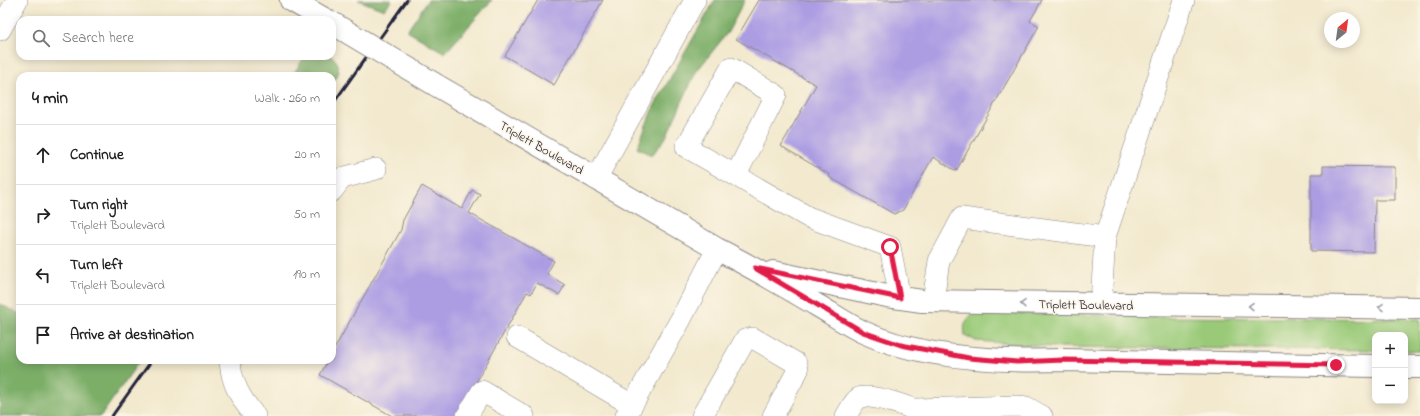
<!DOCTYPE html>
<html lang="en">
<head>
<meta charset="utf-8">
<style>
  body { margin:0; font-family:"Indie Flower",sans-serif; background:#f6f6f6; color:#222 }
  .controls { position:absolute; right:12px; bottom:12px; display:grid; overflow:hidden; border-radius:8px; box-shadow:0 2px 10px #0003 }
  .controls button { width:36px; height:36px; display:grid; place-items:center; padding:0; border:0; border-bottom:1px solid #e0e0e0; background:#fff; color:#222; font:20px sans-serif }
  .compass { position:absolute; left:1324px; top:12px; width:36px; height:36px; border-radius:50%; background:#fff; box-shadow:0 2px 10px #0003; rotate:29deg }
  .stop { position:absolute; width:12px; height:12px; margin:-9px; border:3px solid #e11d48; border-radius:50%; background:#fff }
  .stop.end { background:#e11d48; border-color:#fff; box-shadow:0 1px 4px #0008 }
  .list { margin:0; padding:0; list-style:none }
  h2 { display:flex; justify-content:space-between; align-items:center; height:52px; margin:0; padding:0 16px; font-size:17px }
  h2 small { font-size:13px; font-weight:400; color:#767676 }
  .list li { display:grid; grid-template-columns:26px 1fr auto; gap:12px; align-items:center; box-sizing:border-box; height:60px; padding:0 16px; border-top:1px solid #e0e0e0 }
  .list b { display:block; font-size:15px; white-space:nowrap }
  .list p { margin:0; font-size:13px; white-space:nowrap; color:#767676 }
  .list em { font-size:13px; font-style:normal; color:#767676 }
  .icon { flex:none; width:22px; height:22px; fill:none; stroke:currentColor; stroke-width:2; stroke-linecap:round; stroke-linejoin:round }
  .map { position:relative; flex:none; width:1420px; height:416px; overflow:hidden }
  .search { position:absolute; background:#fff; box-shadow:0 2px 10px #0003; left:16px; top:16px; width:320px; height:44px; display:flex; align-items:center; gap:10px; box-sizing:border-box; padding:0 14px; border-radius:12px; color:#767676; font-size:15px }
  .panel { position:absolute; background:#fff; box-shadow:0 2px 10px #0003; left:16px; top:72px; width:320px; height:292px; border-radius:12px }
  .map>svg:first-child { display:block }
</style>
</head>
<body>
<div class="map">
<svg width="1420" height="416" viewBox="0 0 1420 416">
  <rect width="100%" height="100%" fill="#fcf5e5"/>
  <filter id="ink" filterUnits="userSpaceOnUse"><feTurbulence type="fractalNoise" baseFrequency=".025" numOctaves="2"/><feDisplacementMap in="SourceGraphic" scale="8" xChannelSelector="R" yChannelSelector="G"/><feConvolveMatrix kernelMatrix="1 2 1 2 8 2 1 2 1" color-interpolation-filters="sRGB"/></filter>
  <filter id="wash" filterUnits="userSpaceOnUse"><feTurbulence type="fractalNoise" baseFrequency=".012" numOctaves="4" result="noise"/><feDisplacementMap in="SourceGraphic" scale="16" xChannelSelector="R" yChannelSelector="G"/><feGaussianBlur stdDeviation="0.9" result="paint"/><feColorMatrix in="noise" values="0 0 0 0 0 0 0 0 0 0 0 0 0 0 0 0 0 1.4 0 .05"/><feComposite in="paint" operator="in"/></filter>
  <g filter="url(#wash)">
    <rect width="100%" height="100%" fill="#f2e9ce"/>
    <path fill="#9aca78" stroke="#5e765a" d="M 975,312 L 1145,317 L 1420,319 L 1420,351 L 1405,351 L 1405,335 L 1375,335 L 1375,350 L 1054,347 L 976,341 L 965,335 C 963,323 966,320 975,312 Z"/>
    <path fill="#7bae68" stroke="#4e6852" d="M 358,0 L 392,0 L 384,10 Z
      M 428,0 L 492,0 L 445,53 L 407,31 Z
      M 715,0 L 745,0 L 728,32 L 696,72 L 665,139 L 652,155 L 637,148 L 652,110 Z
      M 305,56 L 332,56 L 337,62 L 339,72 L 332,85 L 332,76 L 292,76 Z
      M 0,304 L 20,314 L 20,360 L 140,360 L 101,416 L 0,416 Z"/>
    <g id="blocks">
      <path fill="#ac9de3" d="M 538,0 L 603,0 L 554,85 L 505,56 Z
        M 759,0 L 1042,0 L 1030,21 L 1039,26 L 956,171 L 933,157 L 903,210 L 894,214 L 829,177 L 830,175 L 781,146 L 816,85 L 736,39 Z
        M 1323,166 L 1395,167 L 1395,200 L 1375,200 L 1374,252 L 1311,251 L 1311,174 L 1323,174 Z
        M 422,186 L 462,209 L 472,190 L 480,194 L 469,213 L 554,261 L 547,274 L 565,285 L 559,295 L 537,283 L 531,294 L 527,292 L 457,416 L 392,416 L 320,375 L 328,360 L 332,360 L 332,353 L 401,230 L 403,220 Z"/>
    </g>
  </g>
  <g filter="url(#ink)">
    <use href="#blocks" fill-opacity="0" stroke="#8a8684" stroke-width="1"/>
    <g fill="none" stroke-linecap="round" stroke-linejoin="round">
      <defs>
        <path id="minor" d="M 0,30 L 17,0
          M 736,175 L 776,95 L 731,68 L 686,147 L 808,217 L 890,247 L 900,298
          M 596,179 L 695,0
          M 332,191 L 342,178 L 376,169
          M 1105,237 L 1184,0
          M 933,301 L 939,261 L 962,218 L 1105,237 L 1101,304
          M 517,337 L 632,405
          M 230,360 C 231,383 241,399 255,416
          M 915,409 L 1018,406 L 1026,407 L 1042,416
          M 467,416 L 482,391 L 524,416
          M 626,416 L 681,319 L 717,249
          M 702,416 L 745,340 L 753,338 L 796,363 L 798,370 L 773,416
          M 846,416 C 850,410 853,402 859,398 C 870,392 915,409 927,415"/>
        <path id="major" d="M 291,0 L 326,20
          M 436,85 L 717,249 C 750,266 783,285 815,304 C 831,313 846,324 863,332 C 921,359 1000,362 1063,360 L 1375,366
          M 773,272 L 887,296 L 922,301 L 1420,308
          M 1405,367 L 1420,367"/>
      </defs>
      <use href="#minor" stroke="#8a8684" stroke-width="22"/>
      <use href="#major" stroke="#8a8684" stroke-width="24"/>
      <use href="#minor" stroke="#fff" stroke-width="21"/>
      <use href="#major" stroke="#fff" stroke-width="22"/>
      <path stroke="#22223b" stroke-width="3" d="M 332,105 L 407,0
        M 112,416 L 152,360"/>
      <defs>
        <path id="major-bridge" d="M 332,23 L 436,85"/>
      </defs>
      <use href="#major-bridge" stroke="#8a8684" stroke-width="24" stroke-linecap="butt"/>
      <use href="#major-bridge" stroke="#fff" stroke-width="22"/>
    </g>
    <defs><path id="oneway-chevron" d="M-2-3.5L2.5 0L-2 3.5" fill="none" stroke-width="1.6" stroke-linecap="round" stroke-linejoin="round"/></defs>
    <g stroke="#9c9ca7">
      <use href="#oneway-chevron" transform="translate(1023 304) rotate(-179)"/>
      <use href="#oneway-chevron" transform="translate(1251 306) rotate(-179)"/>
      <use href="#oneway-chevron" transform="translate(1381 307) rotate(-179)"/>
    </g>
  </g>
  <g fill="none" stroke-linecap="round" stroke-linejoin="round" filter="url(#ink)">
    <path stroke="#e11d48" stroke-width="5" d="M 890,247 L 900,298 L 755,268 L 863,332 L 901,345 L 969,358 L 1017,362 L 1063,360 L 1336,365"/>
  </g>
  <g text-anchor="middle" stroke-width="3" stroke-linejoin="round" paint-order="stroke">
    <g font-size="13" fill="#22223b" stroke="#fcf5e5">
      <text transform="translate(542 147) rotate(30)" y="5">Triplett Boulevard</text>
      <text transform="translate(1086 304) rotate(1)" y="5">Triplett Boulevard</text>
    </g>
  </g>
</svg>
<div class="controls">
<button>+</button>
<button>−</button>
</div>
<svg class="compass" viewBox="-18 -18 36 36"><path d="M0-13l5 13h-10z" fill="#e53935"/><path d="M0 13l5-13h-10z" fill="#767676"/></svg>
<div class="stop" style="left:890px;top:247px"></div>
<div class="stop end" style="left:1336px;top:365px"></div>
<div class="search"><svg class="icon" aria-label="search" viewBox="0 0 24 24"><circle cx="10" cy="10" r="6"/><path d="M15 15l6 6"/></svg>Search here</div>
<section class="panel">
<h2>4 min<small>Walk · 260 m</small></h2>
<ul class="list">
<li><svg class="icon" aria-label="ahead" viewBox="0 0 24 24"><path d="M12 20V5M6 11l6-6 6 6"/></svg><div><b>Continue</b></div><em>20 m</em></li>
<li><svg class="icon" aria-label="right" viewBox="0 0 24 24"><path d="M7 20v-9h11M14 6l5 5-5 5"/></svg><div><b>Turn right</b><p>Triplett Boulevard</p></div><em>50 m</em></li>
<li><svg class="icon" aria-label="left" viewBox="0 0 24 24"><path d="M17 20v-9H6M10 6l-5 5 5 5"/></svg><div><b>Turn left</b><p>Triplett Boulevard</p></div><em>190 m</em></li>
<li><svg class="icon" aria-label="arrive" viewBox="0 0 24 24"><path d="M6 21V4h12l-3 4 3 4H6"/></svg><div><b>Arrive at destination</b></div></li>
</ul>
</section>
</div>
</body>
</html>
